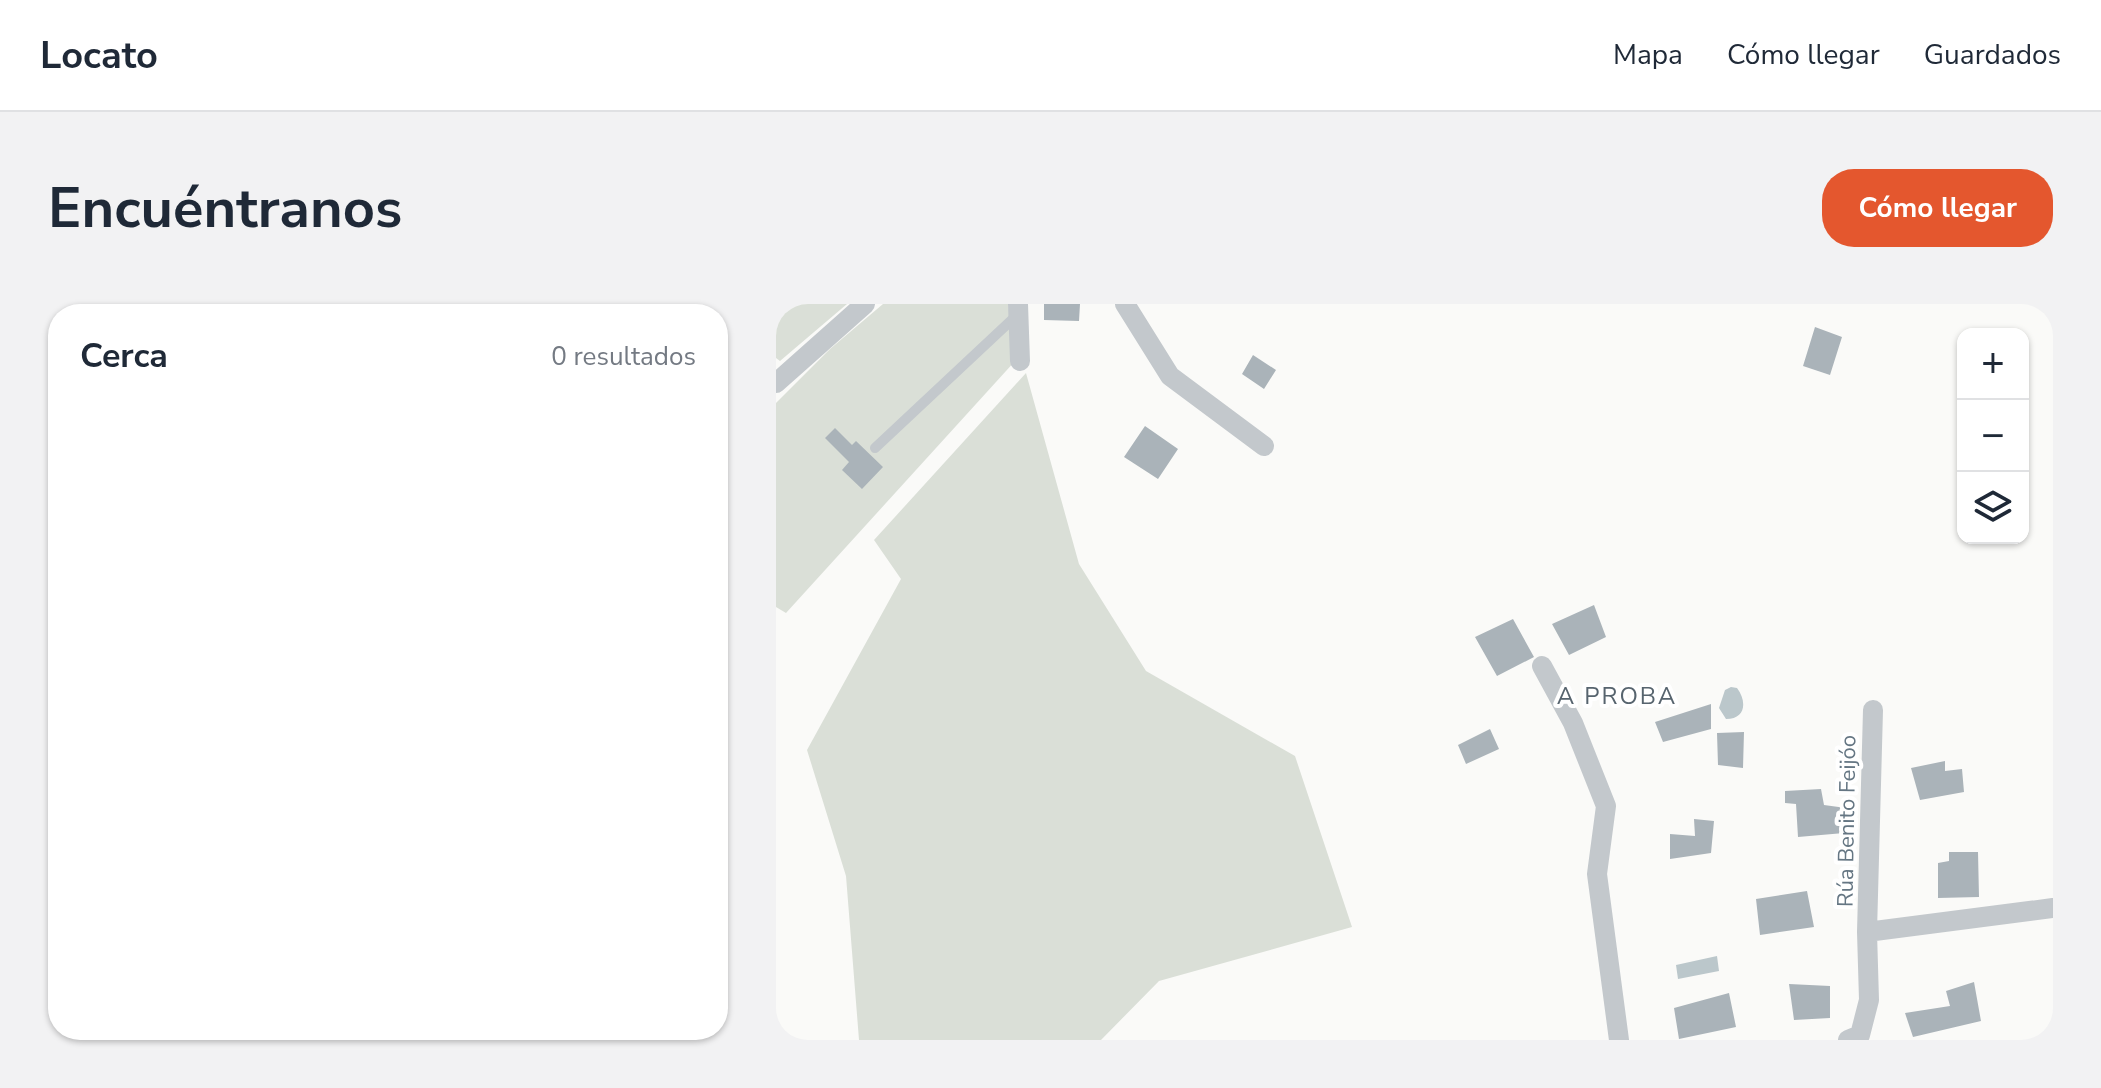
<!DOCTYPE html>
<html lang="es">
<head>
<meta charset="utf-8">
<style>
  body { margin:0; font-family:"Nunito Sans",sans-serif; background:#f2f2f3; color:#1f2937 }
  .controls { position:absolute; right:24px; top:24px; display:grid; overflow:hidden; border-radius:16px; box-shadow:0 2px 6px #0004 }
  .controls button { width:72px; height:72px; display:grid; place-items:center; padding:0; border:0; border-bottom:2px solid #e0e1e3; background:#fff; color:#1f2937; font:40px sans-serif }
  .list { margin:0; padding:0; list-style:none }
  h2 { display:flex; justify-content:space-between; align-items:center; height:104px; margin:0; padding:0 32px; font-size:34px }
  h2 small { font-size:26px; font-weight:400; color:#747a83 }
  .icon { flex:none; width:44px; height:44px; fill:none; stroke:currentColor; stroke-width:2; stroke-linecap:round; stroke-linejoin:round }
  .map { position:relative; flex:none; width:1277px; height:736px; overflow:hidden; border-radius:32px }
  header { display:flex; align-items:center; gap:48px; box-sizing:border-box; height:112px; padding:0 40px; background:#fff; border-bottom:2px solid #e0e1e3 }
  header strong { font-size:38px }
  nav { display:flex; gap:44px; margin-inline-start:auto; font-size:28px }
  .intro { display:flex; align-items:center; justify-content:space-between; box-sizing:border-box; height:192px; padding:0 48px }
  h1 { margin:0; font-size:56px }
  .button { padding:20px 36px; border-radius:32px; background:#e4572e; color:#fff; font-size:28px; font-weight:700 }
  main { display:flex; gap:48px; padding:0 48px }
  aside { flex:1; background:#fff; border-radius:32px; box-shadow:0 2px 6px #0004 }
  .map>svg:first-child { display:block }
</style>
</head>
<body>
<header>
<strong>Locato</strong>
<nav><a>Mapa</a><a>Cómo llegar</a><a>Guardados</a></nav>
</header>
<div class="intro"><h1>Encuéntranos</h1><a class="button">Cómo llegar</a></div>
<main>
<aside>
<h2>Cerca<small>0 resultados</small></h2>
<ul class="list">
</ul>
</aside>
<div class="map">
<svg width="1277" height="736" viewBox="0 0 1277 736">
  <rect width="100%" height="100%" fill="#fafaf8"/>
  <path fill="#dadfd7" d="M 0,0 L 71,0 L 4,57 L 0,54 Z
    M 107,0 L 232,0 L 240,56 L 10,309 L 0,303 L 0,99 L 54,45 Z
    M 250,69 L 303,260 L 370,367 L 519,452 L 576,623 L 383,677 L 325,736 L 83,736 L 70,572 L 31,446 L 125,275 L 98,236 Z"/>
  <path fill="#bbc7cb" d="M 955,383 L 961,384 C 971,397 970,415 950,415 L 943,404 L 949,386 Z
    M 941,652 L 943,667 L 902,675 L 900,661 Z"/>
  <path fill="#aab3b9" d="M 268,0 L 304,0 L 303,17 L 268,16 Z
    M 1039,23 L 1066,33 L 1054,71 L 1027,62 Z
    M 477,51 L 500,66 L 488,85 L 466,70 Z
    M 369,122 L 402,145 L 382,175 L 348,153 Z
    M 59,124 L 76,141 L 80,137 L 107,163 L 86,185 L 66,166 L 73,158 L 49,134 Z
    M 818,301 L 830,333 L 793,351 L 776,320 Z
    M 737,315 L 758,353 L 721,372 L 699,333 Z
    M 935,400 L 935,425 L 887,438 L 879,418 Z
    M 714,425 L 723,445 L 690,460 L 682,441 Z
    M 968,428 L 967,464 L 942,461 L 941,429 Z
    M 1169,457 L 1169,467 L 1186,465 L 1188,488 L 1144,496 L 1135,464 Z
    M 1045,485 L 1048,501 L 1070,504 L 1068,529 L 1022,533 L 1020,500 L 1009,499 L 1009,487 Z
    M 918,515 L 938,517 L 935,549 L 894,555 L 894,530 L 919,532 Z
    M 1173,548 L 1202,548 L 1203,593 L 1162,594 L 1162,559 L 1173,557 Z
    M 1031,587 L 1038,623 L 984,631 L 980,595 Z
    M 1198,678 L 1205,717 L 1137,733 L 1129,709 L 1174,702 L 1170,687 Z
    M 1013,680 L 1054,682 L 1054,714 L 1018,716 Z
    M 953,689 L 960,723 L 903,735 L 898,704 Z"/>
  <g fill="none" stroke-linecap="round" stroke-linejoin="round">
    <path stroke="#c3c8cc" stroke-width="10" d="M 99,144 L 240,12"/>
    <path stroke="#c3c8cc" stroke-width="20" d="M 242,0 L 244,57
      M 349,0 L 394,72 L 488,142
      M 0,79 L 89,0
      M 766,362 L 797,419 L 830,502 L 821,570 L 843,736
      M 1091,628 L 1277,604
      M 1072,736 L 1084,731 L 1093,696 L 1091,628 L 1097,406"/>
  </g>
  <g text-anchor="middle" stroke-width="8" stroke-linejoin="round" paint-order="stroke">
    <g font-size="22" fill="#657683" stroke="#fff">
      <text transform="translate(1070 517) rotate(-89)" y="8">Rúa Benito Feijóo</text>
    </g>
    <g font-size="24" letter-spacing="2" fill="#57646e" stroke="#fff">
      <text x="841" y="400">A PROBA</text>
    </g>
  </g>
</svg>
<div class="controls">
<button>+</button>
<button>−</button>
<button><svg class="icon" aria-label="layers" viewBox="0 0 24 24"><path d="M12 4l9 5-9 5-9-5zM3 14l9 5 9-5"/></svg></button>
</div>
</div>
</main>
</body>
</html>
